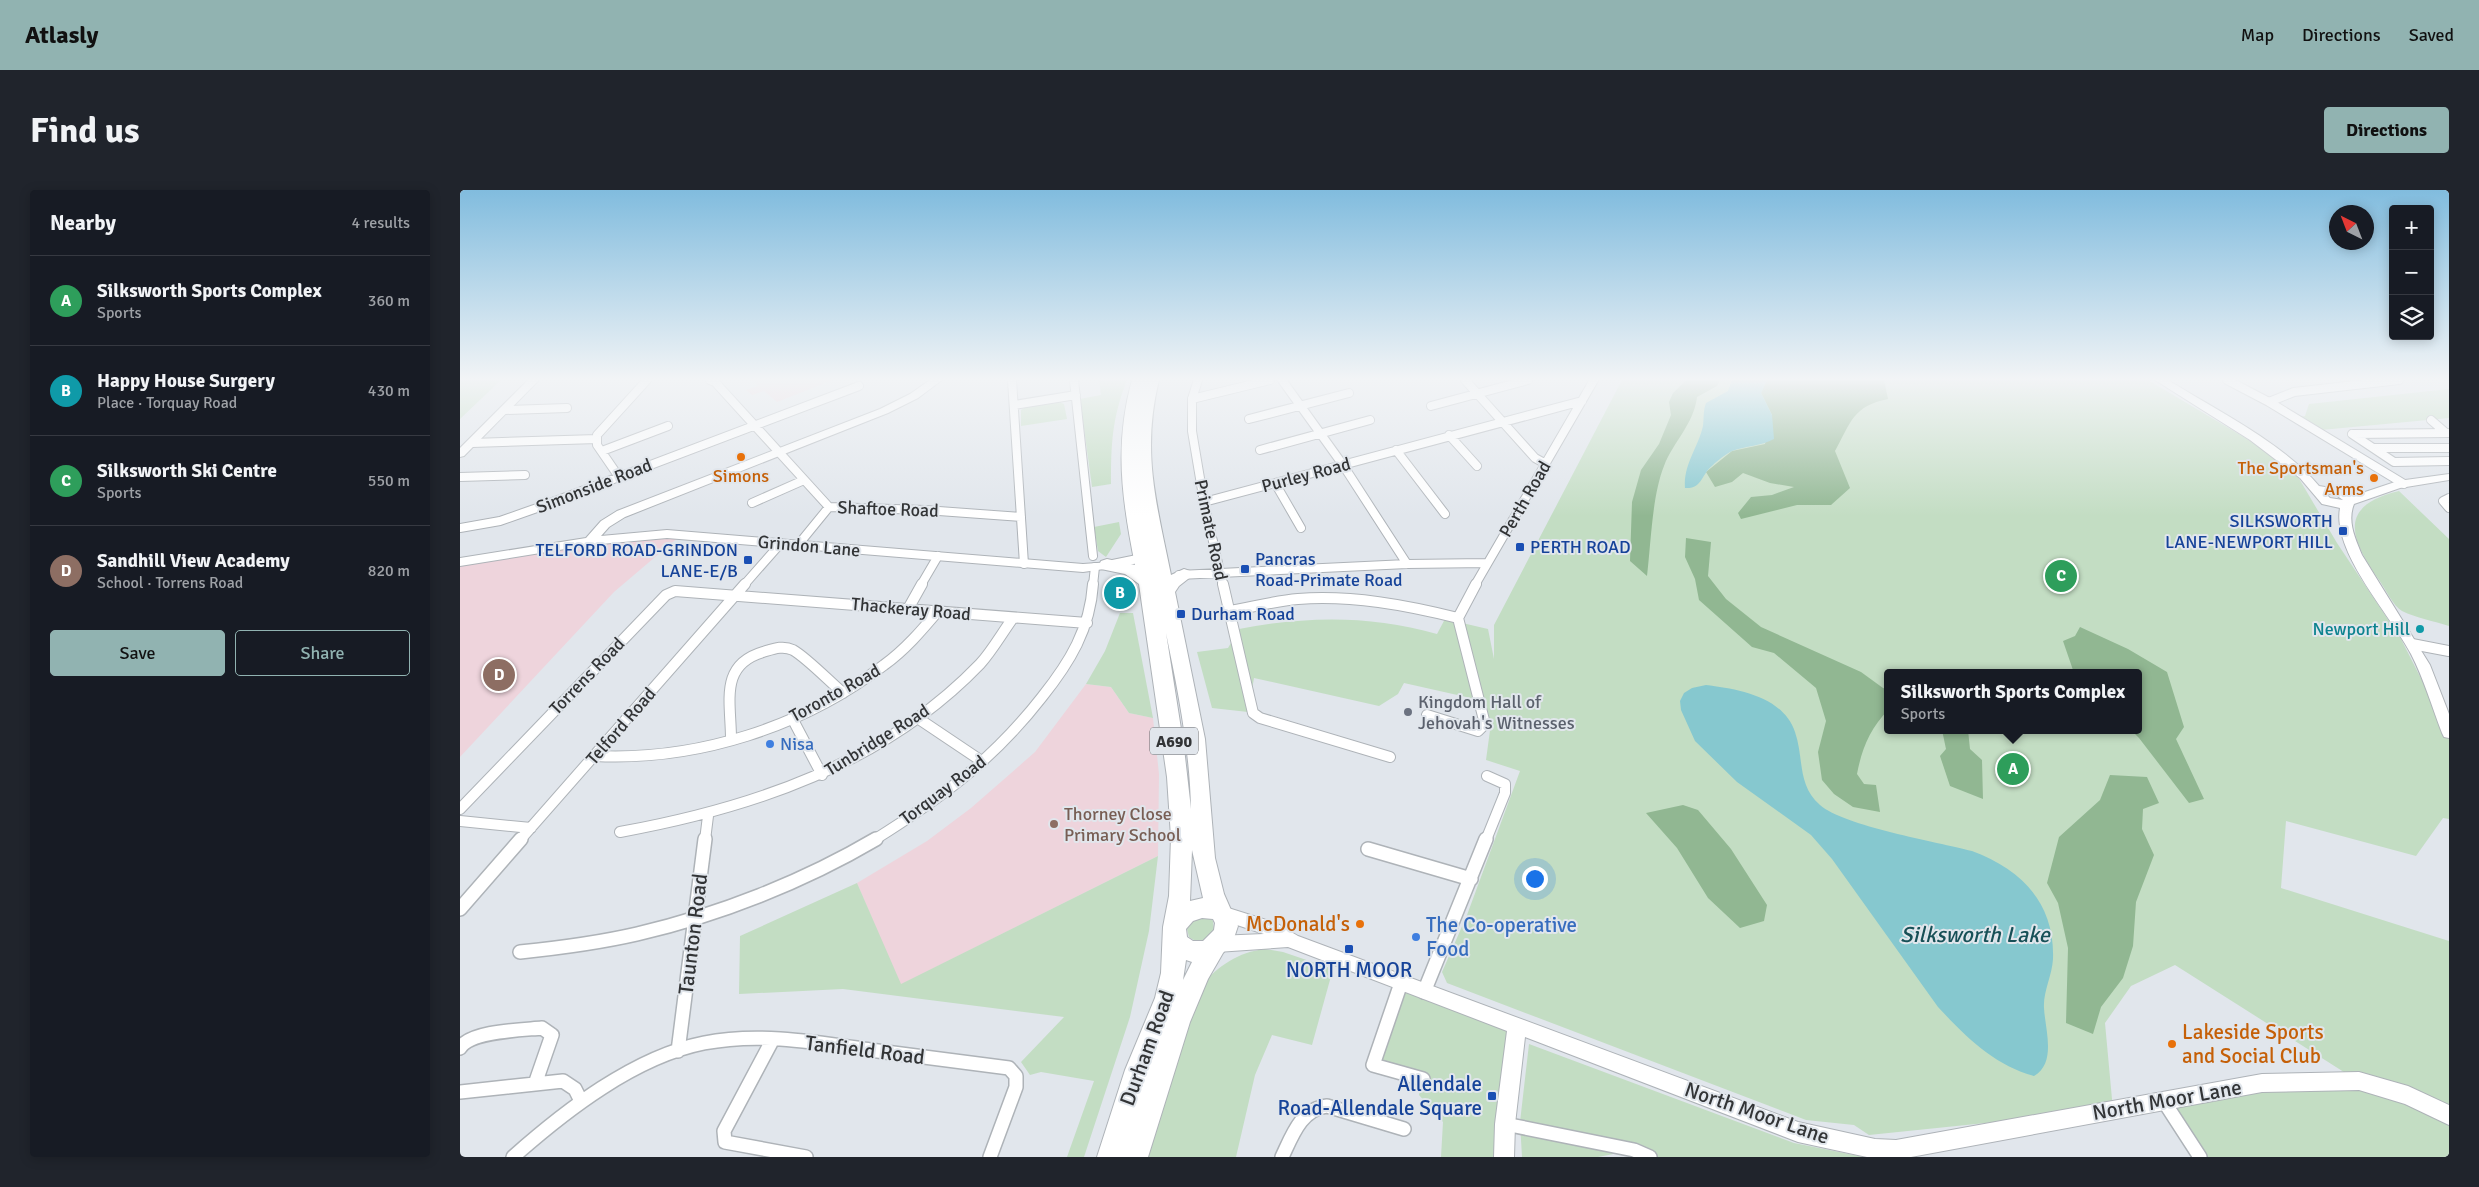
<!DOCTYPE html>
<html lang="en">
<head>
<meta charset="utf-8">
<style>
  body { margin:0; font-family:Signika,sans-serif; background:#20242c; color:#f1f3f6 }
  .controls { position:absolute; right:15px; top:15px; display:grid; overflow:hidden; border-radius:5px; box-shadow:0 2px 12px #0003 }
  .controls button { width:45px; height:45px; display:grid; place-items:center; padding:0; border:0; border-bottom:1px solid #363941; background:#171b24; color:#f1f3f6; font:25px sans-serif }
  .compass { position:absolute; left:1869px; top:15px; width:45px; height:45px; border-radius:50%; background:#171b24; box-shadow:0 2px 12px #0003; rotate:318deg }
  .you { position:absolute; left:1074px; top:688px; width:18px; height:18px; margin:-12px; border:4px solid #fff; border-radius:50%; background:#1a73e8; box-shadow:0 0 0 8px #1a73e833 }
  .badge { display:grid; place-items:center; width:32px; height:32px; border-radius:50%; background:#91b3b1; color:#fff; font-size:16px; font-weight:700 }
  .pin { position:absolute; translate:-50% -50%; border:2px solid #fff; box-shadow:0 1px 5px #0006 }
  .popup { position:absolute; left:1424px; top:479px; width:258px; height:65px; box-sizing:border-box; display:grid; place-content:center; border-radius:5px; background:#171b24; filter:drop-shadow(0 1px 4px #0005); font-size:16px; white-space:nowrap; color:#9ea1a6 }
  .popup b { font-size:19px; color:#f1f3f6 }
  .popup::after { content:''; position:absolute; left:50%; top:100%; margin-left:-10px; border:10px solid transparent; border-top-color:#171b24 }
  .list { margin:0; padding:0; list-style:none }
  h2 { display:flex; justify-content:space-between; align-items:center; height:65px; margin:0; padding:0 20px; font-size:21px }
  h2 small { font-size:16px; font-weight:400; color:#9ea1a6 }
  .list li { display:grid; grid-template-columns:32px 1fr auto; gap:15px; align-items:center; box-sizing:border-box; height:90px; padding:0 20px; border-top:1px solid #363941 }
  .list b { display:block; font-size:19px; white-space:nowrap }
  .list p { margin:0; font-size:16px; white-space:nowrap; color:#9ea1a6 }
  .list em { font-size:16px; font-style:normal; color:#9ea1a6 }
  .actions { display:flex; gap:10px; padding:15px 20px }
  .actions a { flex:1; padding:11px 0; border:1px solid #91b3b1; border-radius:5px; text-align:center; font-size:18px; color:#91b3b1 }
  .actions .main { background:#91b3b1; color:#111 }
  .icon { flex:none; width:28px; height:28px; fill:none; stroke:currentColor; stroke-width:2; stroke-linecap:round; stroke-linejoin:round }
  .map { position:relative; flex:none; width:1989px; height:967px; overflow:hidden; border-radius:5px }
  header { display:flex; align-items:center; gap:30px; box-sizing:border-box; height:70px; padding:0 25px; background:#91b3b1; color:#111 }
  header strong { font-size:24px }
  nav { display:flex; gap:28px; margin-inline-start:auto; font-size:18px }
  .intro { display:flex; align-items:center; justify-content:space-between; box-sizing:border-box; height:120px; padding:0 30px }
  h1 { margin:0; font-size:35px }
  .button { padding:12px 22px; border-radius:5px; background:#91b3b1; color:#111; font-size:18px; font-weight:700 }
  main { display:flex; gap:30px; padding:0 30px }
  aside { flex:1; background:#171b24; border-radius:5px; box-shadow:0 2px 12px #0003 }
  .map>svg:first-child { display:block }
</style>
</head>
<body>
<header>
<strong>Atlasly</strong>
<nav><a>Map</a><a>Directions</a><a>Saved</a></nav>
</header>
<div class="intro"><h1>Find us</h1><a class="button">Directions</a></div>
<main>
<aside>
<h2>Nearby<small>4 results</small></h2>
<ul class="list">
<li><span class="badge" style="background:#2e9e5b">A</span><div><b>Silksworth Sports Complex</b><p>Sports</p></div><em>360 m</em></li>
<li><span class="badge" style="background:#0f9aa8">B</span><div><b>Happy House Surgery</b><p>Place · Torquay Road</p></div><em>430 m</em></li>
<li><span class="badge" style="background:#2e9e5b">C</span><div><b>Silksworth Ski Centre</b><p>Sports</p></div><em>550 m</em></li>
<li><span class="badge" style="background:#8d6e63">D</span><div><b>Sandhill View Academy</b><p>School · Torrens Road</p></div><em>820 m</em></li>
</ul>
<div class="actions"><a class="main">Save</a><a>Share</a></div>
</aside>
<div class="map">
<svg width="1989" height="967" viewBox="0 0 1989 967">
  <rect width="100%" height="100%" fill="#e1e6ec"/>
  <path fill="#eed4dc" d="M 292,190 L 373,190 L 317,212 L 304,201 L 292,205 L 286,200 L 298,196 Z
    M 221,345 L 154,402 L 0,567 L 0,372 Z
    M 626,494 L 651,497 L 669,523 L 693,528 L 699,584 L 698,666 L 440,795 L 397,693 L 467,651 L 511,618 L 575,562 Z"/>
  <path fill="#c3ddc3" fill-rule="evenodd" d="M 0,190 L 41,190 L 0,229 Z
    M 639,190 L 667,190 C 652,228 651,254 651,294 L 632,297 L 620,209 L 641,205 Z
    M 1162,190 L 1688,190 L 1831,275 L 1877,353 L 1941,449 L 1989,544 L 1989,629 L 1983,628 L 1956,666 L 1826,631 L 1821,698 L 1989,751 L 1989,967 L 1740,967 L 1703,910 L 1898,891 L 1715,775 L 1671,796 L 1645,833 L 1653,920 L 1409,945 L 1394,935 L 1346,930 L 987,793 L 982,782 L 1007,725 L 1060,581 L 1026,570 L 1031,533 L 1024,511 L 944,493 L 938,504 L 919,516 L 794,488 L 788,522 L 752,518 L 737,462 L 768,458 L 779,439 C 846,426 910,425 977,444 L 985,429 L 1028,439 L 1034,469 L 1034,435 ZM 1428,483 L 1678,483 L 1678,540 L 1428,540 Z
    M 1989,199 L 1989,228 L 1861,240 L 1839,227 L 1845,226 L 1849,214 Z
    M 599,212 L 604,214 L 607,229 L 561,236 L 561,220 L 566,217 Z
    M 1939,301 L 1989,349 L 1989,436 C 1974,431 1956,428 1942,421 C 1933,416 1925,398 1919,390 C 1890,348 1877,316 1939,301 Z
    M 659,332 L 661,344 L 646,367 L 638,361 L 634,337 Z
    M 660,423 L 673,423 L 693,528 L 669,523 L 651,497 L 626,494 L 645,461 Z
    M 698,666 L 689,741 L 670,827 L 624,967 L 607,967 L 634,891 L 581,882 L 570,885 L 561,872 L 604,827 L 383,799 L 279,804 L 280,746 L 397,693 L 441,794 Z
    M 740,727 L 750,728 L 753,731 L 754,740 C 747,748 740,756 729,747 L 727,739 L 731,732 Z
    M 805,759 L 823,762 L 873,779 L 852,855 L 812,845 L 795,885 L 776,967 L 683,967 L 741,795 C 759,776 778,762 805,759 Z
    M 941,793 L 1057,836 L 1044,967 L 981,967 L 983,932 L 959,905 L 963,889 L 913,875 Z
    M 1069,854 L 1334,953 L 1404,967 L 1191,967 L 1174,960 L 1138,967 L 1062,967 L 1060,932 Z"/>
  <path fill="#91b792" d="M 1226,190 L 1260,190 L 1257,196 L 1237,207 C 1234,234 1213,252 1204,276 C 1192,306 1191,353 1187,386 L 1170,371 L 1172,312 L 1181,280 L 1199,254 L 1211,225 L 1209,212 L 1213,203 Z
    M 1307,190 L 1424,190 L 1428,209 C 1393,216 1391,232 1375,261 L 1390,298 L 1371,315 L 1337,315 L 1281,329 L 1278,323 L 1291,307 L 1312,305 L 1334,297 L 1310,293 L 1283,283 L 1272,292 L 1255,297 L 1246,282 L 1272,261 L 1305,254 L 1312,225 L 1301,203 Z
    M 1226,348 L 1251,352 L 1248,386 L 1266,409 L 1301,437 L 1401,482 L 1423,498 L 1428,499 L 1428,520 C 1410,539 1402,558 1397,584 L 1404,594 L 1416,595 L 1420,622 L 1393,617 L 1374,604 L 1362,590 L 1358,562 L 1366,531 L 1356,498 L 1314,463 L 1292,457 L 1239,410 L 1235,389 L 1225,367 Z
    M 1620,437 L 1668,459 L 1707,482 L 1724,537 L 1716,549 L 1744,609 L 1729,613 L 1679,548 L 1671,540 L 1678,540 L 1678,483 L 1614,483 L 1603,451 L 1615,446 Z
    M 1482,540 L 1508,540 L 1510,559 L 1522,570 L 1523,609 L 1490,596 L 1480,566 L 1486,559 Z
    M 1650,585 L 1687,587 L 1699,613 L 1683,619 L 1682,639 L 1694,665 L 1676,712 L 1673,756 L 1663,788 L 1641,817 L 1633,844 L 1606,833 L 1608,758 L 1598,713 L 1587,693 L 1599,647 L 1640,610 Z
    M 1223,615 L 1238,620 L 1271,659 L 1307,715 L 1304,731 L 1280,738 L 1248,708 L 1217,658 L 1186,623 Z"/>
  <path fill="#86c8cf" d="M 1272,190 L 1307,190 L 1301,203 L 1312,225 L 1314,249 C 1301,256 1286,256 1272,261 C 1266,264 1258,270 1253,275 C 1241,284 1243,299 1225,298 C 1223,275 1238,258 1243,236 C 1244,228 1243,221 1246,213 L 1268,201 Z
    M 1246,495 C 1277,499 1323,506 1335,542 C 1344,568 1337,595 1360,615 C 1384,636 1477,652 1512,661 C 1561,679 1595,713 1593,769 C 1592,786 1583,802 1584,818 C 1585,839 1597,873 1574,886 C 1534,875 1506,847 1478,817 L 1372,669 L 1351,645 L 1277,592 L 1235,551 L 1221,520 L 1220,511 L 1224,503 L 1232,498 Z"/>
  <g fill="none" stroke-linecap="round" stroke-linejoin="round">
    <defs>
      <path id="street-far2" d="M 250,190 L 255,192 L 369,317
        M 552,190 L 564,374
        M 614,190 L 633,366
        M 738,190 L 732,209 L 732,241 L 744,312 L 763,395
        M 822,190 L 883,275 L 947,374
        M 1005,190 L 1075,268 L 1086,274
        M 1767,190 L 1809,212 L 1944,294
        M 732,209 L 810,190
        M 1809,212 L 1834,202 L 1939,190
        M 554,215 L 616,205
        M 971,216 L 1068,190
        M 45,220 L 107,218
        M 789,229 L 889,203
        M 1971,230 L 1986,243
        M 1892,244 L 1934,272 L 1989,271
        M 1893,244 L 1989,243
        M 989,245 L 1017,276
        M 12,253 L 137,249
        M 1915,258 L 1989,258
        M 800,260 L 910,230
        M 936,260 L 985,324
        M 142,261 L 208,236
        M 0,287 L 65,285
        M 159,287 L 137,255 L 137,245 L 187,190
        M 815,293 L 841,338
        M 1989,308 L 1983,311 L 1989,318
        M 744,312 L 1122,211
        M 292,313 L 344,290
        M 369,317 L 465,320 L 561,327
        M 0,338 L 40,331 L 77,318 L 399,196
        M 338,355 L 369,317
        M 648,375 L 687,367
        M 719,385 L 947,374 L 1027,373
        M 284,395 L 321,353
        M 461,395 L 478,366
        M 633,395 L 635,377
        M 1015,395 L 1134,190"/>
      <path id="street-far1" d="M 763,394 L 793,523 L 800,528 L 930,567
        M 448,419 L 462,394
        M 770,421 C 793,417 815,411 838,409 C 892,405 946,415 998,428
        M 998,428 L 1016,394
        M 1952,454 L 1989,461
        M 967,525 L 1018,541 L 1025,534 L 998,428
        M 332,528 L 362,585
        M 459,529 L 523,572
        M 271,549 C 271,512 259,475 303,462 C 313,459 323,455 333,460 C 347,468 370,492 383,503
        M 135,566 C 237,571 343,537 424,475 C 445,460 462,440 478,421
        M 0,619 L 206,405 L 215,401 L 627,433
        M 0,631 L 71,638
        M 160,642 C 292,618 424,574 520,474 C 532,461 542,443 553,428
        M 60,650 L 285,394
        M 245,650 L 248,626
        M 414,650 C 481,608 533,570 582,507 C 610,472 630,439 633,394
        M 1026,650 L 1045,603 L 1045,594 L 1027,586"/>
      <path id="street" d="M 908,659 L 1011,689
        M 0,719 L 61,649
        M 60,762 C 99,758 138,753 177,744 C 259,725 343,692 416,649
        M 941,793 L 913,875 L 963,889
        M 964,802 L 1026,649
        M 313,849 L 264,941 L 265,952 L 346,967
        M 0,858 C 10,841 62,840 82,838 L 92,845 L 75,894
        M 218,861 L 245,649
        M 0,902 L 103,891 L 115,899 L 121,911
        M 1703,910 L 1740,967
        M 1045,934 L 1174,960 L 1190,967
        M 53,967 C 105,921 174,867 244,853 C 299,842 355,852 410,860 C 456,866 503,872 549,878 L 556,886 L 556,897 L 530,967
        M 822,967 C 832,946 841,919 867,916 L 944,939"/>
      <path id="secondary" d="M 68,190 L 79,190 L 4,266 L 0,267 L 0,258 Z
        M 470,190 L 482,190 L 458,208 L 428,223 L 165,327 L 149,337 L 141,346 L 207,340 L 623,374 L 651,372 L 653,375 L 651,378 L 623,382 L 207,348 L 130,355 L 0,376 L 0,368 L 126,348 L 141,331 L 157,321 L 420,219 L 450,204 Z
        M 1695,190 L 1708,190 C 1756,220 1823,253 1859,296 L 1883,300 L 1893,306 L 1938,291 L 1989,284 L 1989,290 L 1940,298 L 1894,314 C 1887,331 1895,348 1902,365 L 1970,475 L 1989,524 L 1989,548 L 1984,547 L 1982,543 C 1972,517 1964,489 1951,464 C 1931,425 1872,363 1880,318 L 1862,314 L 1840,288 L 1790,250 ZM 1865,303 L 1876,305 L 1883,310 L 1870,308 Z
        M 762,716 L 816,733 L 838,746 L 1338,932 L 1415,949 L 1436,950 L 1802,884 L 1899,882 L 1948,896 L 1989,915 L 1989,935 L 1945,914 L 1899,900 L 1802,902 L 1451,967 L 1407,967 L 1338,952 L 1065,847 L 1055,934 L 1054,967 L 1034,967 L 1035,934 L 1047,841 L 828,757 L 757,762 L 751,759 L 748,754 L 751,749 L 757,746 L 804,744 L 756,728 L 754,723 L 756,718 Z"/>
      <path id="highway" d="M 672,190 L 699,190 C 681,263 697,315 711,385 L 724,379 L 730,381 L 733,385 L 719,396 L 715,402 L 745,549 L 755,668 L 764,704 L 778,736 L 773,751 L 763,763 L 748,789 L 730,832 L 688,967 L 637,967 L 665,880 L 695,808 L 701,783 L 703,737 L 709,706 L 711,647 L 707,587 L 679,394 L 665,384 L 641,379 L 639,375 L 641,371 L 647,369 L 675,375 C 662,310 654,255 672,190 ZM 706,443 C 718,501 730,560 731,619 L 724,558 ZM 732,660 L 743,708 L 730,711 ZM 742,728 L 753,729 L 755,733 L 754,740 L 743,751 L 733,751 L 727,747 L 726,739 L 733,731 ZM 726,770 L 732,772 L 723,790 Z"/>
    </defs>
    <use href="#street-far2" stroke="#aeb3b8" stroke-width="10"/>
    <use href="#street-far1" stroke="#aeb3b8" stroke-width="12"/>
    <use href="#street" stroke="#aeb3b8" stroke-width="16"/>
    <use href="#secondary" stroke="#aeb3b8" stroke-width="2"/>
    <use href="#highway" stroke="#aeb3b8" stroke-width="2"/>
    <use href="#street-far2" stroke="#fff" stroke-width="8"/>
    <use href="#street-far1" stroke="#fff" stroke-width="10"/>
    <use href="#street" stroke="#fff" stroke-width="13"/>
    <use href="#secondary" fill="#fff" fill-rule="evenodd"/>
    <use href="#highway" fill="#fff" fill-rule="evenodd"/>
  </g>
  <linearGradient id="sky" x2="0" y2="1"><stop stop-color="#81bcde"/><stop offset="0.58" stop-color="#f2f4f6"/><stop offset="1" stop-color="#f2f4f6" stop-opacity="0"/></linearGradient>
  <rect width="1989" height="326" fill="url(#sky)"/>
  <g fill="#e8710a" stroke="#e1e6ec" stroke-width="2">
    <circle cx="281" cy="267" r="5"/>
    <circle cx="1914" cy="288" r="5"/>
    <circle cx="900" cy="734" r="5"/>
    <circle cx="1712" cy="854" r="5"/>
  </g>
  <g fill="#1a4fb4" stroke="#e1e6ec" stroke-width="2">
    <rect x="1878" y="336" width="10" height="10" rx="2.5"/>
    <rect x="1055" y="352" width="10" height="10" rx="2.5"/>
    <rect x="283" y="365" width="10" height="10" rx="2.5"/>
    <rect x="780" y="374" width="10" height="10" rx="2.5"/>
    <rect x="716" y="419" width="10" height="10" rx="2.5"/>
    <rect x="884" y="754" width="10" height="10" rx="2.5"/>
    <rect x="1027" y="901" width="10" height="10" rx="2.5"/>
  </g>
  <circle fill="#0f9aa8" stroke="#e1e6ec" stroke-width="2" cx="1960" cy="439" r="5"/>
  <circle fill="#6b7280" stroke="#e1e6ec" stroke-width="2" cx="948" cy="522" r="5"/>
  <g fill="#3f7fe0" stroke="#e1e6ec" stroke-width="2">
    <circle cx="310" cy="554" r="5"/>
    <circle cx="956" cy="747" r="5"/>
  </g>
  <circle fill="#8d6e63" stroke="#e1e6ec" stroke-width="2" cx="594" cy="634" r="5"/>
  <g text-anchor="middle" stroke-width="4" stroke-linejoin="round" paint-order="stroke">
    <rect fill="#e1e6ec" stroke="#66696d" stroke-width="1" x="690" y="537.5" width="48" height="27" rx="4"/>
    <g font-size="16" font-weight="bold" fill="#323436">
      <text x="714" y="557">A690</text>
    </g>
    <g font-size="18" fill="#c56008" stroke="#e1e6ec" text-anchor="end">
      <text x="1904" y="284">The Sportsman's<tspan x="1904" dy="21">Arms</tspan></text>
      <text x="281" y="292" text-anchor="middle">Simons</text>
    </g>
    <g font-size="18" fill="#323436" stroke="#e1e6ec">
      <text transform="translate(846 285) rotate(-15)" y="6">Purley Road</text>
      <text transform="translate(134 296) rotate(-21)" y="6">Simonside Road</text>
      <text transform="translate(1065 309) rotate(-60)" y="6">Perth Road</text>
      <text transform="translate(428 319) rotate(2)" y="6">Shaftoe Road</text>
      <text transform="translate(751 340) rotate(78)" y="6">Primate Road</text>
      <text transform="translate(349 356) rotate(5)" y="6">Grindon Lane</text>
      <text transform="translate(451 419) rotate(5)" y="6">Thackeray Road</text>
      <text transform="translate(127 486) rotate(-46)" y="6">Torrens Road</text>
      <text transform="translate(375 503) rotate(-29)" y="6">Toronto Road</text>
      <text transform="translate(161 536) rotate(-49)" y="6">Telford Road</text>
      <text transform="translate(417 550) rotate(-32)" y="6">Tunbridge Road</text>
      <text transform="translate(483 600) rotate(-37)" y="6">Torquay Road</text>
    </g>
    <g font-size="18" fill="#164399" stroke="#e1e6ec" text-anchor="start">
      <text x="1873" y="337" text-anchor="end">SILKSWORTH<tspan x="1873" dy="21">LANE-NEWPORT HILL</tspan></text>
      <text x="1070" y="363">PERTH ROAD</text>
      <text x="278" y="366" text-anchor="end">TELFORD ROAD-GRINDON<tspan x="278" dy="21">LANE-E/B</tspan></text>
      <text x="795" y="375">Pancras<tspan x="795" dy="21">Road-Primate Road</tspan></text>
      <text x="731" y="430">Durham Road</text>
    </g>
    <g font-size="18" fill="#0d838f" stroke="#e1e6ec" text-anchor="end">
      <text x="1950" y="445">Newport Hill</text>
    </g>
    <g font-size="18" fill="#5b616d" stroke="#e1e6ec" text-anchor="start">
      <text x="958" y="518">Kingdom Hall of<tspan x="958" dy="21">Jehovah's Witnesses</tspan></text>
    </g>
    <g font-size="18" fill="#366cbe" stroke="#e1e6ec" text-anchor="start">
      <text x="320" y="560">Nisa</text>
    </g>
    <g font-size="18" fill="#785e54" stroke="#e1e6ec" text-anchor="start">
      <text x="604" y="630">Thorney Close<tspan x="604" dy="21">Primary School</tspan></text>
    </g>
    <g font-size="21" fill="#c56008" stroke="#e1e6ec" text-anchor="end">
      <text x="890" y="741">McDonald's</text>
      <text x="1722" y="849" text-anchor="start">Lakeside Sports<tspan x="1722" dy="24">and Social Club</tspan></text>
    </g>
    <g font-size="21" fill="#366cbe" stroke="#e1e6ec" text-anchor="start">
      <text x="966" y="742">The Co-operative<tspan x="966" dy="24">Food</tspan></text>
    </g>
    <g font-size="21" fill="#323436" stroke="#e1e6ec">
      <text transform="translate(233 744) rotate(-83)" y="7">Taunton Road</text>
      <text transform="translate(687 858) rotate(-70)" y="7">Durham Road</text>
      <text transform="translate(405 860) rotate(7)" y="7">Tanfield Road</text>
      <text transform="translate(1707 910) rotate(-10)" y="7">North Moor Lane</text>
      <text transform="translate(1297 923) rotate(19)" y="7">North Moor Lane</text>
    </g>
    <g font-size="21" fill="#164399" stroke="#e1e6ec">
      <text x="889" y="787">NORTH MOOR</text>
      <text x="1022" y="901" text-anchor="end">Allendale<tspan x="1022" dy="24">Road-Allendale Square</tspan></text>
    </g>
    <g font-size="22" font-style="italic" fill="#175057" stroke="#e1e6ec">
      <text x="1515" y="752">Silksworth Lake</text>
    </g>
  </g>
</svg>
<div class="controls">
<button>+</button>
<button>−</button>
<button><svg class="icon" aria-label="layers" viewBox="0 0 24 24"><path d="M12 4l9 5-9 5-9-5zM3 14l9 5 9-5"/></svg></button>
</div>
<svg class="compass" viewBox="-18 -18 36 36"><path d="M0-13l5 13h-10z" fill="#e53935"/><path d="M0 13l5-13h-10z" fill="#9ea1a6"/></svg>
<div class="you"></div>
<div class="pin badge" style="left:1553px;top:579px;background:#2e9e5b">A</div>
<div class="popup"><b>Silksworth Sports Complex</b>Sports</div>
<div class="pin badge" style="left:660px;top:403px;background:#0f9aa8">B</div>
<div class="pin badge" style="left:1601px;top:386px;background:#2e9e5b">C</div>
<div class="pin badge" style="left:39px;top:485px;background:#8d6e63">D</div>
</div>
</main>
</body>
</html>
